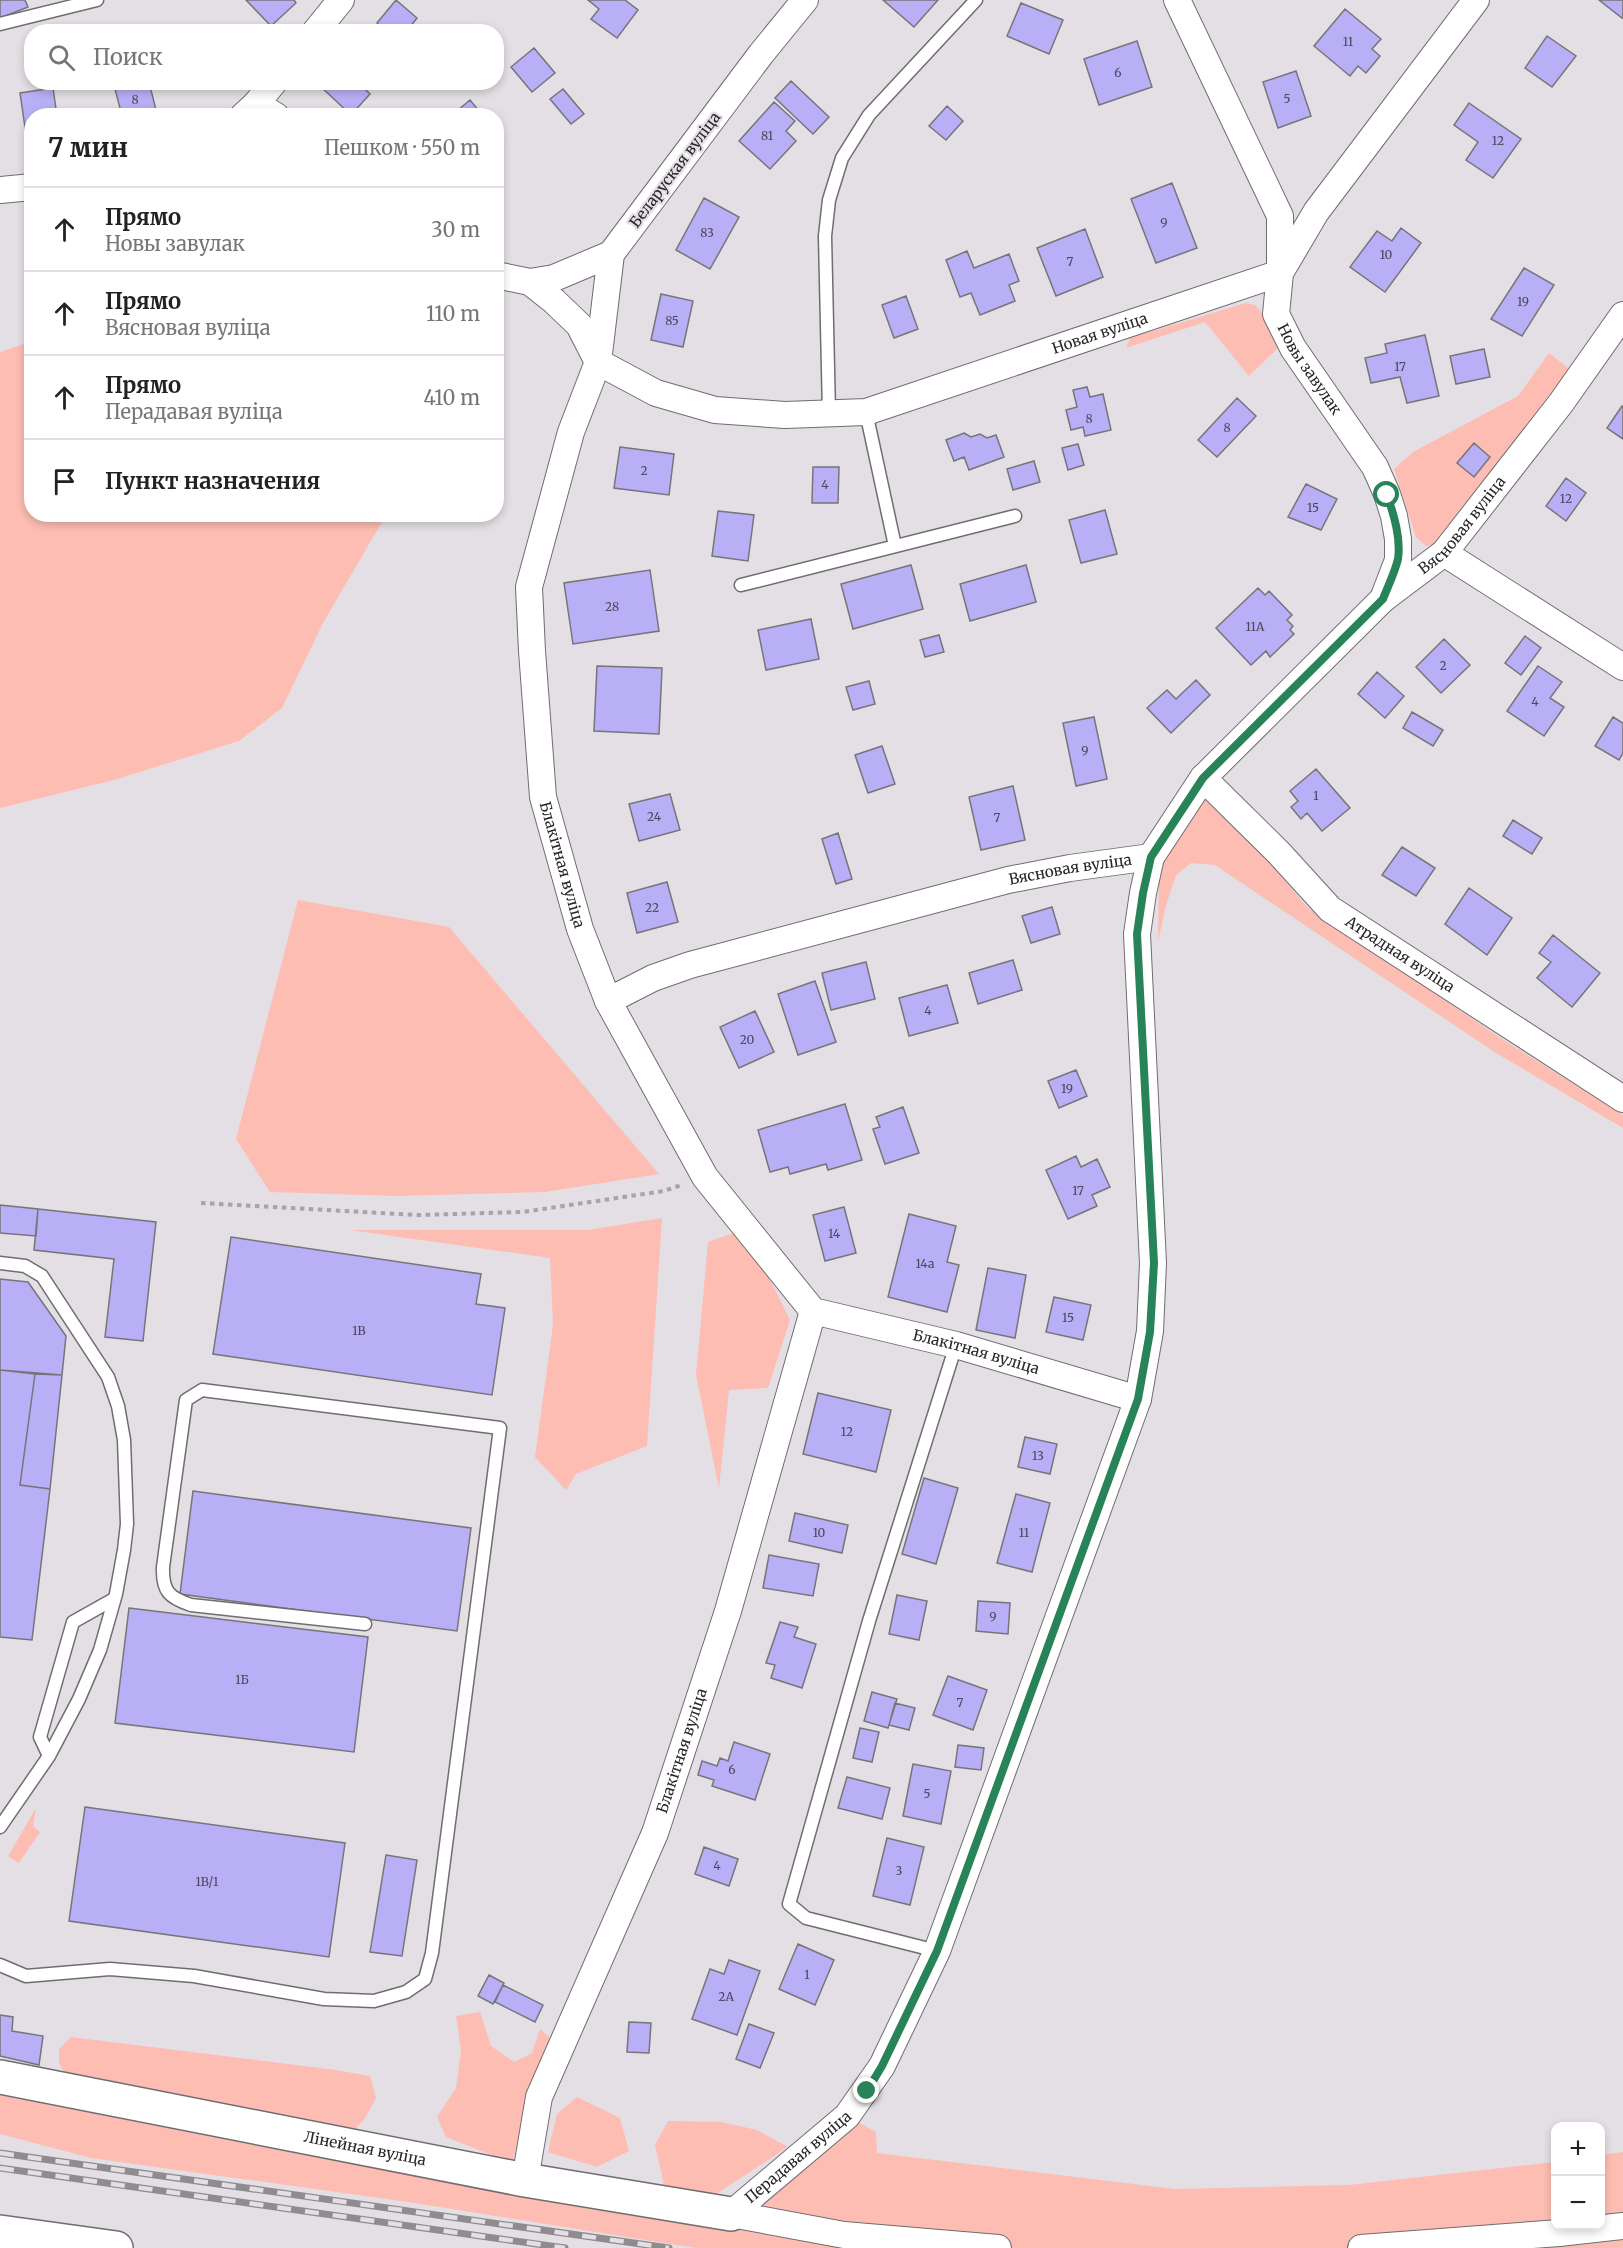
<!DOCTYPE html>
<html lang="ru">
<head>
<meta charset="utf-8">
<style>
  body { margin:0; font-family:Merriweather,serif; background:#f6f6f6; color:#222 }
  .controls { position:absolute; right:18px; bottom:18px; display:grid; overflow:hidden; border-radius:12px; box-shadow:0 3px 9px #0003 }
  .controls button { width:54px; height:54px; display:grid; place-items:center; padding:0; border:0; border-bottom:2px solid #e0e0e0; background:#fff; color:#222; font:30px sans-serif }
  .stop { position:absolute; width:18px; height:18px; margin:-14px; border:4px solid #288359; border-radius:50%; background:#fff }
  .stop.end { background:#288359; border-color:#fff; box-shadow:0 2px 6px #0008 }
  .list { margin:0; padding:0; list-style:none }
  h2 { display:flex; justify-content:space-between; align-items:center; height:78px; margin:0; padding:0 24px; font-size:26px }
  h2 small { font-size:20px; font-weight:400; color:#767676 }
  .list li { display:grid; grid-template-columns:39px 1fr auto; gap:18px; align-items:center; box-sizing:border-box; height:84px; padding:0 24px; border-top:2px solid #e0e0e0 }
  .list b { display:block; font-size:22px; white-space:nowrap }
  .list p { margin:0; font-size:20px; white-space:nowrap; color:#767676 }
  .list em { font-size:20px; font-style:normal; color:#767676 }
  .icon { flex:none; width:33px; height:33px; fill:none; stroke:currentColor; stroke-width:2; stroke-linecap:round; stroke-linejoin:round }
  .map { position:relative; flex:none; width:1623px; height:2248px; overflow:hidden }
  .search { position:absolute; background:#fff; box-shadow:0 3px 9px #0003; left:24px; top:24px; width:480px; height:66px; display:flex; align-items:center; gap:15px; box-sizing:border-box; padding:0 21px; border-radius:24px; color:#767676; font-size:22px }
  .panel { position:absolute; background:#fff; box-shadow:0 3px 9px #0003; left:24px; top:108px; width:480px; height:414px; border-radius:24px }
  .map>svg:first-child { display:block }
</style>
</head>
<body>
<div class="map">
<svg width="1623" height="2248" viewBox="0 0 1623 2248">
  <rect width="100%" height="100%" fill="#e4dfe4"/>
  <path fill="#fdbdb3" d="M 1246,303 L 1255,305 L 1263,314 L 1279,347 L 1249,376 L 1205,322 L 1126,348 L 1130,338 Z
    M 31,342 L 32,514 L 386,515 L 323,623 L 282,708 L 239,741 L 114,780 L 0,808 L 0,352 Z
    M 1549,353 L 1573,372 L 1435,544 L 1426,546 L 1416,537 L 1394,469 L 1413,452 L 1518,396 Z
    M 1204,799 L 1223,804 L 1306,906 L 1496,1035 L 1623,1115 L 1623,1128 L 1496,1053 L 1215,865 L 1191,863 L 1176,875 L 1166,905 L 1158,941 L 1159,865 Z
    M 298,900 L 449,927 L 659,1174 L 545,1192 L 396,1196 L 270,1192 L 236,1139 Z
    M 662,1218 L 647,1446 L 576,1474 L 566,1490 L 535,1457 L 553,1325 L 550,1258 L 350,1230 L 588,1230 Z
    M 745,1229 L 790,1320 L 768,1388 L 729,1390 L 719,1488 L 696,1375 L 708,1242 Z
    M 36,1808 L 33,1826 L 40,1832 L 19,1863 L 8,1856 Z
    M 480,2012 L 491,2046 L 514,2062 L 532,2053 L 540,2029 L 557,2044 L 531,2098 L 512,2163 L 446,2137 L 437,2117 L 456,2088 L 461,2050 L 456,2016 Z
    M 71,2037 L 336,2070 L 370,2076 L 376,2098 L 365,2118 L 352,2133 L 67,2078 L 59,2062 L 59,2049 Z
    M 0,2077 L 730,2214 L 847,2116 L 876,2132 L 877,2153 L 1175,2189 L 1349,2185 L 1555,2162 L 1556,2226 L 1600,2226 L 1601,2155 L 1623,2152 L 1623,2248 L 696,2248 L 408,2202 L 91,2158 L 0,2134 Z
    M 577,2097 L 620,2118 L 629,2151 L 597,2167 L 548,2152 L 557,2114 Z
    M 668,2121 L 721,2122 L 757,2130 L 788,2147 L 707,2200 L 665,2190 L 655,2145 Z"/>
  <path fill="#b9aff6" stroke="#75757a" stroke-width="1.5" d="M 0,0 L 25,0 L 28,7 L 0,18 Z
    M 246,0 L 294,0 L 296,3 L 271,26 Z
    M 396,0 L 417,18 L 406,32 L 387,32 L 377,23 Z
    M 588,0 L 625,0 L 638,10 L 617,38 L 591,19 L 599,9 Z
    M 883,0 L 938,0 L 914,27 Z
    M 1599,0 L 1623,0 L 1623,16 L 1622,18 Z
    M 1021,3 L 1063,20 L 1049,54 L 1007,36 Z
    M 1345,9 L 1381,39 L 1372,49 L 1380,56 L 1366,73 L 1358,66 L 1350,76 L 1314,46 Z
    M 1547,36 L 1576,56 L 1552,87 L 1525,68 Z
    M 1137,41 L 1152,87 L 1099,105 L 1084,59 Z
    M 534,48 L 555,73 L 532,92 L 511,67 Z
    M 1296,71 L 1311,116 L 1278,128 L 1263,82 Z
    M 791,81 L 829,117 L 813,134 L 775,98 Z
    M 124,82 L 149,82 L 157,114 L 122,116 L 114,85 Z
    M 319,82 L 358,82 L 370,94 L 351,115 L 318,84 Z
    M 53,88 L 57,116 L 32,116 L 32,140 L 27,141 L 20,93 Z
    M 563,89 L 584,114 L 571,124 L 550,99 Z
    M 470,100 L 483,116 L 451,116 Z
    M 774,102 L 795,121 L 786,131 L 796,141 L 770,169 L 739,141 Z
    M 1469,103 L 1521,139 L 1493,178 L 1466,160 L 1478,142 L 1454,125 Z
    M 947,106 L 963,121 L 946,140 L 929,126 Z
    M 1172,183 L 1197,248 L 1156,263 L 1131,199 Z
    M 704,198 L 739,217 L 710,269 L 676,250 Z
    M 1401,228 L 1421,243 L 1385,292 L 1350,267 L 1377,231 L 1392,241 Z
    M 1085,229 L 1103,277 L 1056,296 L 1037,248 Z
    M 967,251 L 974,268 L 1009,254 L 1019,281 L 1009,285 L 1015,301 L 980,315 L 971,293 L 960,297 L 946,260 Z
    M 1524,268 L 1554,285 L 1522,336 L 1491,319 Z
    M 661,294 L 693,301 L 683,347 L 651,340 Z
    M 906,296 L 918,329 L 894,338 L 882,305 Z
    M 1425,335 L 1439,396 L 1407,403 L 1400,377 L 1371,383 L 1365,358 L 1387,353 L 1385,344 Z
    M 1484,349 L 1490,377 L 1456,384 L 1450,356 Z
    M 1087,387 L 1090,397 L 1103,394 L 1111,430 L 1085,436 L 1083,427 L 1071,430 L 1066,410 L 1077,407 L 1073,390 Z
    M 1237,398 L 1256,416 L 1217,457 L 1198,440 Z
    M 1622,406 L 1623,407 L 1623,439 L 1607,428 Z
    M 964,433 L 971,437 L 980,434 L 987,438 L 996,435 L 1004,457 L 969,470 L 964,457 L 954,461 L 946,440 Z
    M 1474,443 L 1490,457 L 1474,477 L 1457,463 Z
    M 1078,444 L 1084,465 L 1068,470 L 1062,448 Z
    M 620,447 L 674,454 L 669,495 L 614,488 Z
    M 1034,461 L 1040,482 L 1013,490 L 1007,469 Z
    M 813,467 L 839,467 L 838,503 L 812,503 Z
    M 1566,478 L 1586,493 L 1566,521 L 1546,506 Z
    M 1306,484 L 1337,499 L 1321,530 L 1288,517 Z
    M 1105,510 L 1117,554 L 1081,563 L 1069,520 Z
    M 718,511 L 754,515 L 748,561 L 712,556 Z
    M 911,565 L 923,609 L 853,629 L 841,584 Z
    M 1026,565 L 1036,602 L 970,621 L 960,584 Z
    M 650,570 L 659,631 L 573,644 L 564,583 Z
    M 1258,588 L 1265,595 L 1269,591 L 1292,615 L 1287,620 L 1293,626 L 1290,630 L 1294,634 L 1270,657 L 1266,651 L 1251,665 L 1216,628 Z
    M 811,619 L 819,659 L 766,670 L 758,630 Z
    M 939,635 L 944,652 L 925,657 L 920,640 Z
    M 1525,636 L 1541,648 L 1521,675 L 1505,663 Z
    M 1444,639 L 1470,665 L 1441,693 L 1416,667 Z
    M 597,666 L 662,668 L 659,734 L 594,731 Z
    M 1538,666 L 1562,682 L 1550,698 L 1564,707 L 1544,736 L 1507,711 Z
    M 1377,672 L 1404,696 L 1385,718 L 1358,694 Z
    M 1196,680 L 1210,695 L 1171,733 L 1147,708 L 1167,690 L 1176,699 Z
    M 869,681 L 875,704 L 853,710 L 846,687 Z
    M 1412,712 L 1443,730 L 1433,746 L 1403,728 Z
    M 1094,717 L 1107,779 L 1076,786 L 1063,723 Z
    M 1613,717 L 1623,723 L 1623,753 L 1619,760 L 1595,746 Z
    M 882,746 L 895,784 L 868,793 L 855,755 Z
    M 1316,769 L 1350,808 L 1322,831 L 1307,813 L 1301,819 L 1291,807 L 1298,801 L 1290,791 Z
    M 1013,786 L 1025,840 L 981,850 L 969,797 Z
    M 670,794 L 680,830 L 639,841 L 629,804 Z
    M 1513,820 L 1542,838 L 1532,854 L 1503,836 Z
    M 838,833 L 852,879 L 836,884 L 822,839 Z
    M 1402,847 L 1435,868 L 1416,896 L 1382,875 Z
    M 667,882 L 678,922 L 637,933 L 627,893 Z
    M 1469,888 L 1512,918 L 1487,955 L 1445,924 Z
    M 1052,907 L 1060,934 L 1031,943 L 1022,916 Z
    M 1553,935 L 1600,973 L 1572,1007 L 1537,978 L 1551,962 L 1539,953 Z
    M 1013,960 L 1022,990 L 978,1004 L 969,973 Z
    M 866,962 L 875,999 L 831,1010 L 822,973 Z
    M 815,981 L 836,1042 L 798,1055 L 778,994 Z
    M 947,985 L 958,1023 L 909,1036 L 899,998 Z
    M 755,1011 L 774,1052 L 739,1068 L 720,1027 Z
    M 1076,1070 L 1087,1096 L 1059,1108 L 1048,1081 Z
    M 845,1104 L 862,1160 L 828,1170 L 826,1164 L 790,1174 L 788,1167 L 770,1172 L 758,1130 Z
    M 903,1107 L 919,1153 L 885,1164 L 873,1129 L 880,1127 L 876,1117 Z
    M 1076,1156 L 1081,1167 L 1097,1159 L 1110,1187 L 1092,1195 L 1097,1206 L 1068,1219 L 1046,1170 Z
    M 0,1205 L 38,1209 L 36,1236 L 0,1233 Z
    M 844,1207 L 856,1253 L 825,1261 L 813,1215 Z
    M 38,1209 L 156,1222 L 143,1341 L 105,1337 L 114,1259 L 34,1250 Z
    M 909,1214 L 956,1226 L 947,1262 L 959,1265 L 947,1312 L 888,1297 Z
    M 231,1237 L 481,1274 L 476,1304 L 505,1308 L 492,1395 L 213,1354 Z
    M 988,1268 L 1026,1275 L 1015,1338 L 976,1330 Z
    M 0,1279 L 28,1282 L 66,1336 L 62,1375 L 0,1370 Z
    M 1054,1297 L 1091,1305 L 1083,1340 L 1046,1332 Z
    M 0,1370 L 35,1374 L 20,1485 L 50,1489 L 32,1640 L 0,1637 Z
    M 35,1374 L 62,1375 L 50,1489 L 20,1485 Z
    M 818,1393 L 891,1410 L 876,1472 L 803,1454 Z
    M 1025,1437 L 1057,1444 L 1050,1474 L 1018,1467 Z
    M 924,1478 L 958,1488 L 936,1564 L 902,1554 Z
    M 193,1491 L 471,1528 L 457,1631 L 180,1594 Z
    M 1016,1494 L 1050,1503 L 1032,1572 L 997,1563 Z
    M 795,1513 L 848,1525 L 842,1553 L 789,1541 Z
    M 769,1555 L 819,1564 L 813,1596 L 763,1588 Z
    M 897,1595 L 927,1601 L 919,1640 L 889,1634 Z
    M 978,1601 L 1010,1603 L 1008,1634 L 976,1631 Z
    M 129,1608 L 368,1637 L 354,1752 L 115,1723 Z
    M 780,1622 L 798,1627 L 794,1637 L 816,1644 L 802,1688 L 771,1678 L 775,1665 L 766,1663 Z
    M 948,1676 L 987,1690 L 973,1730 L 933,1715 Z
    M 872,1692 L 897,1699 L 888,1728 L 864,1721 Z
    M 895,1703 L 915,1708 L 909,1730 L 889,1725 Z
    M 860,1728 L 879,1732 L 872,1762 L 853,1758 Z
    M 734,1742 L 770,1754 L 755,1800 L 712,1786 L 714,1780 L 698,1775 L 702,1761 L 717,1766 L 720,1758 L 728,1761 Z
    M 958,1745 L 984,1748 L 981,1770 L 955,1767 Z
    M 913,1764 L 951,1771 L 941,1824 L 903,1816 Z
    M 847,1777 L 890,1788 L 882,1819 L 838,1808 Z
    M 85,1807 L 345,1843 L 329,1957 L 69,1921 Z
    M 887,1838 L 924,1847 L 910,1905 L 873,1896 Z
    M 704,1847 L 738,1859 L 729,1886 L 695,1874 Z
    M 386,1855 L 417,1860 L 402,1956 L 370,1952 Z
    M 798,1944 L 834,1960 L 815,2005 L 779,1989 Z
    M 729,1960 L 760,1971 L 737,2035 L 692,2019 L 710,1969 L 724,1974 Z
    M 489,1975 L 504,1983 L 493,2004 L 478,1996 Z
    M 503,1985 L 543,2005 L 535,2022 L 495,2002 Z
    M 0,2015 L 13,2017 L 12,2031 L 43,2036 L 39,2065 L 0,2056 Z
    M 629,2022 L 651,2023 L 649,2053 L 627,2052 Z
    M 749,2024 L 774,2033 L 760,2068 L 736,2059 Z"/>
  <g fill="none" stroke-linecap="round" stroke-linejoin="round">
    <defs>
      <path id="lane" d="M 0,24 L 97,0
        M 866,412 L 895,546
        M 829,413 L 825,236 L 829,200 L 842,158 L 869,115 L 976,0
        M 741,585 L 1015,516
        M 0,1263 L 25,1266 L 42,1276 L 108,1377 L 118,1406 L 124,1440 L 127,1524 L 124,1550 L 116,1594 L 100,1650 L 79,1699 L 49,1756 L 0,1827
        M 49,1756 L 40,1737 L 73,1622 L 114,1599
        M 937,1951 L 806,1918 L 789,1904 L 869,1621 L 956,1345
        M 0,1965 L 26,1976 L 110,1969 L 194,1976 L 324,1999 L 374,2001 L 406,1992 L 425,1979 L 432,1953 L 500,1428 L 202,1390 L 186,1400 L 163,1567 C 162,1592 170,1598 191,1605 L 365,1624"/>
      <g id="street">
        <path id="s1" d="M 805,0 L 761,54 L 611,254 L 598,362 L 571,432 L 529,587 L 532,651 L 543,797 L 580,929 L 608,1001 L 705,1177 L 813,1311 L 956,1345 L 1138,1399"/>
        <path id="s2" d="M 1177,0 L 1280,216 L 1280,273 L 1276,314 L 1293,348 L 1375,467 L 1387,494 L 1394,516 L 1398,539 L 1398,560 L 1383,599"/>
        <path d="M 315,32 L 341,0"/>
        <path d="M 256,104 L 274,82"/>
        <path d="M 243,116 L 256,104 L 276,116"/>
        <path d="M 0,190 L 32,187"/>
        <path d="M 496,275 L 530,282 L 554,278 L 611,254"/>
        <path d="M 530,282 L 554,301 L 579,325 L 598,362"/>
        <path id="s3" d="M 598,362 L 656,393 L 715,410 L 785,415 L 866,412 L 1280,273 L 1316,212 L 1476,0"/>
        <path d="M 1444,553 L 1623,667"/>
        <path id="s4" d="M 1203,778 L 1279,853 L 1330,909 L 1623,1099"/>
        <path id="s5" d="M 608,1001 L 653,978 L 690,965 L 1008,880 L 1070,868 L 1151,857"/>
        <path id="s6" d="M 525,2180 L 539,2097 L 655,1833 L 728,1611 L 813,1311"/>
        <path id="s7" d="M 731,2214 L 847,2116 L 882,2066 L 937,1951 L 1138,1399 L 1150,1331 L 1153,1263 L 1137,934 L 1143,893 L 1151,857 L 1203,778 L 1383,599 L 1444,553 L 1561,403 L 1623,315"/>
        <path d="M 731,2214 L 844,2235 L 998,2248"/>
        <path d="M 1361,2248 L 1559,2233 L 1623,2226"/>
      </g>
      <g id="secondary">
        <path id="s8" d="M 0,2077 L 525,2180 L 731,2214"/>
      </g>
      <path id="highway" d="M 0,2232 L 116,2248"/>
    </defs>
    <use href="#lane" stroke="#706c71" stroke-width="15"/>
    <use href="#street" stroke="#706c71" stroke-width="28"/>
    <use href="#secondary" stroke="#706c71" stroke-width="36"/>
    <use href="#highway" stroke="#706c71" stroke-width="36"/>
    <path stroke="#a7a3a7" stroke-width="4" stroke-dasharray="4.5 4.5" stroke-linecap="butt" d="M 201,1203 L 418,1215 L 523,1212 L 664,1191 L 684,1184"/>
    <use href="#lane" stroke="#fff" stroke-width="12"/>
    <use href="#street" stroke="#fff" stroke-width="26"/>
    <use href="#secondary" stroke="#fff" stroke-width="33"/>
    <use href="#highway" stroke="#fff" stroke-width="33"/>
    <defs>
      <path id="rail" d="M 0,2153 L 669,2248
        M 0,2168 L 565,2248"/>
    </defs>
    <use href="#rail" stroke="#8f8b8f" stroke-width="7"/>
    <use href="#rail" stroke="#e4dfe4" stroke-width="4.5" stroke-dasharray="14" stroke-linecap="butt"/>
  </g>
  <g fill="none" stroke-linecap="round" stroke-linejoin="round">
    <path stroke="#288359" stroke-width="8" d="M 867,2091 L 882,2066 L 937,1951 L 1138,1399 L 1150,1332 L 1154,1263 L 1137,934 L 1143,893 L 1151,857 L 1203,778 L 1383,599 C 1388,586 1395,572 1398,559 C 1401,538 1394,515 1387,495"/>
  </g>
  <g text-anchor="middle" stroke-width="4.5" stroke-linejoin="round" paint-order="stroke">
    <g font-size="12" fill="#4c485c">
      <text x="1348" y="46">11</text>
      <text x="1118" y="77">6</text>
      <text x="1287" y="103">5</text>
      <text x="135" y="104">8</text>
      <text x="767" y="140">81</text>
      <text x="1498" y="145">12</text>
      <text x="1164" y="227">9</text>
      <text x="707" y="237">83</text>
      <text x="1386" y="259">10</text>
      <text x="1070" y="266">7</text>
      <text x="1523" y="306">19</text>
      <text x="672" y="325">85</text>
      <text x="1400" y="371">17</text>
      <text x="1089" y="423">8</text>
      <text x="1227" y="432">8</text>
      <text x="644" y="475">2</text>
      <text x="825" y="489">4</text>
      <text x="1566" y="503">12</text>
      <text x="1313" y="512">15</text>
      <text x="612" y="611">28</text>
      <text x="1255" y="631">11А</text>
      <text x="1443" y="670">2</text>
      <text x="1535" y="706">4</text>
      <text x="1085" y="755">9</text>
      <text x="1316" y="800">1</text>
      <text x="654" y="821">24</text>
      <text x="997" y="822">7</text>
      <text x="652" y="912">22</text>
      <text x="928" y="1015">4</text>
      <text x="747" y="1044">20</text>
      <text x="1067" y="1093">19</text>
      <text x="1078" y="1195">17</text>
      <text x="834" y="1238">14</text>
      <text x="925" y="1268">14а</text>
      <text x="1068" y="1322">15</text>
      <text x="359" y="1335">1В</text>
      <text x="847" y="1436">12</text>
      <text x="1038" y="1460">13</text>
      <text x="819" y="1537">10</text>
      <text x="1024" y="1537">11</text>
      <text x="993" y="1621">9</text>
      <text x="242" y="1684">1Б</text>
      <text x="960" y="1707">7</text>
      <text x="732" y="1774">6</text>
      <text x="927" y="1798">5</text>
      <text x="717" y="1870">4</text>
      <text x="899" y="1875">3</text>
      <text x="207" y="1886">1В/1</text>
      <text x="807" y="1979">1</text>
      <text x="726" y="2001">2А</text>
    </g>
    <g font-size="15" fill="#282628" stroke="#e4dfe4">
      <text transform="translate(675 170) rotate(-53)" y="5">Беларуская вуліца</text>
      <text dy="5" stroke="none"><textPath href="#s3" startOffset="525">Новая вуліца</textPath></text>
      <text dy="5" stroke="none"><textPath href="#s2" startOffset="402">Новы завулак</textPath></text>
      <text dy="5" stroke="none"><textPath href="#s7" startOffset="1930">Вясновая вуліца</textPath></text>
      <text dy="5" stroke="none"><textPath href="#s1" startOffset="945">Блакітная вуліца</textPath></text>
      <text dy="5" stroke="none"><textPath href="#s5" startOffset="482">Вясновая вуліца</textPath></text>
      <text dy="5" stroke="none"><textPath href="#s4" startOffset="266">Атрадная вуліца</textPath></text>
      <text dy="5" stroke="none"><textPath href="#s1" startOffset="1630">Блакітная вуліца</textPath></text>
      <text dy="5" stroke="none"><textPath href="#s6" startOffset="459">Блакітная вуліца</textPath></text>
      <text dy="5" stroke="none"><textPath href="#s8" startOffset="372">Лінейная вуліца</textPath></text>
      <text dy="5" stroke="none"><textPath href="#s7" startOffset="88">Перадавая вуліца</textPath></text>
    </g>
  </g>
</svg>
<div class="controls">
<button>+</button>
<button>−</button>
</div>
<div class="stop" style="left:1387px;top:495px"></div>
<div class="stop end" style="left:867px;top:2091px"></div>
<div class="search"><svg class="icon" aria-label="search" viewBox="0 0 24 24"><circle cx="10" cy="10" r="6"/><path d="M15 15l6 6"/></svg>Поиск</div>
<section class="panel">
<h2>7 мин<small>Пешком · 550 m</small></h2>
<ul class="list">
<li><svg class="icon" aria-label="ahead" viewBox="0 0 24 24"><path d="M12 20V5M6 11l6-6 6 6"/></svg><div><b>Прямо</b><p>Новы завулак</p></div><em>30 m</em></li>
<li><svg class="icon" aria-label="ahead" viewBox="0 0 24 24"><path d="M12 20V5M6 11l6-6 6 6"/></svg><div><b>Прямо</b><p>Вясновая вуліца</p></div><em>110 m</em></li>
<li><svg class="icon" aria-label="ahead" viewBox="0 0 24 24"><path d="M12 20V5M6 11l6-6 6 6"/></svg><div><b>Прямо</b><p>Перадавая вуліца</p></div><em>410 m</em></li>
<li><svg class="icon" aria-label="arrive" viewBox="0 0 24 24"><path d="M6 21V4h12l-3 4 3 4H6"/></svg><div><b>Пункт назначения</b></div></li>
</ul>
</section>
</div>
</body>
</html>
